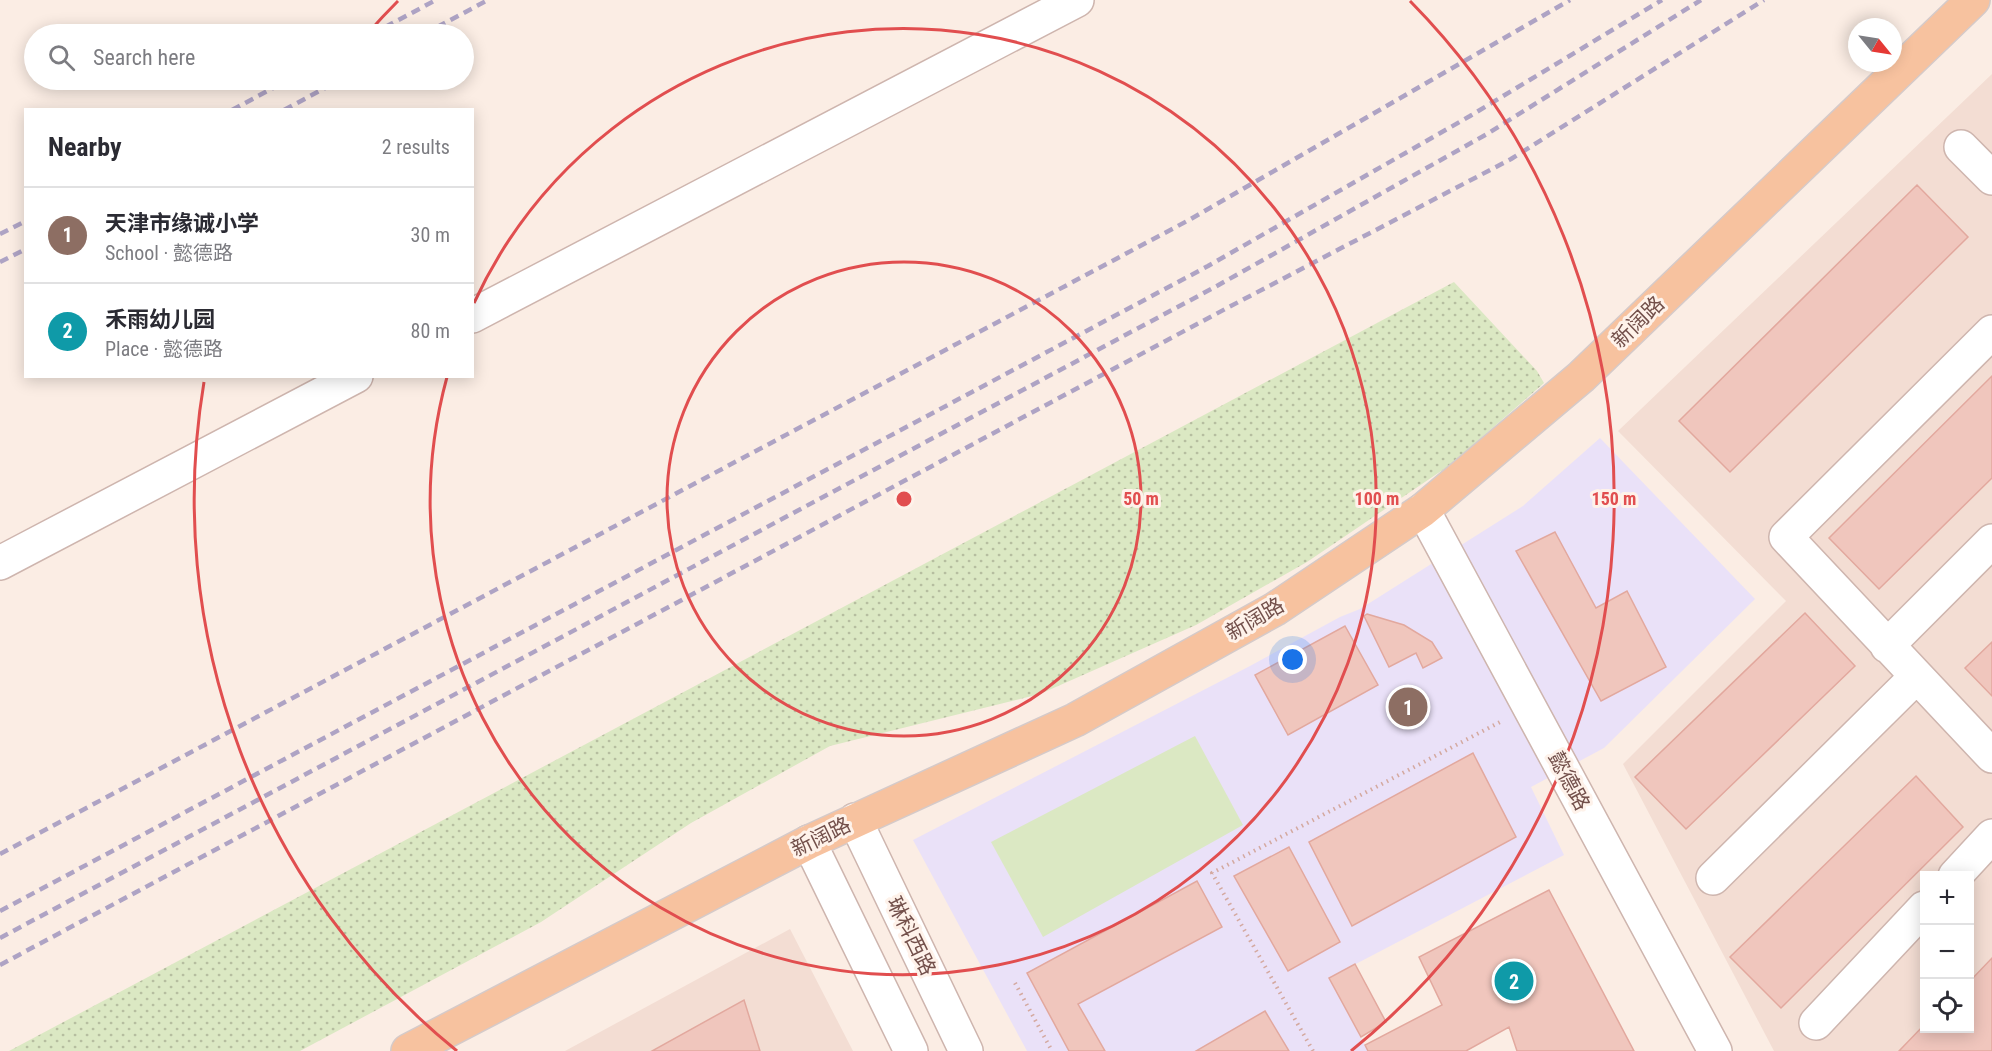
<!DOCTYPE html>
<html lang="en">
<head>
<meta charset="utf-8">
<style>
  body { margin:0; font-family:"Roboto Condensed","Noto Sans SC",sans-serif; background:#f7f7f7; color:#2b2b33 }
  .controls { position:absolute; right:18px; bottom:18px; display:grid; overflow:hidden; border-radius:0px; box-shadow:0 3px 15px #0003 }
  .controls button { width:54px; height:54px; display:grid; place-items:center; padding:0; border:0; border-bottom:2px solid #e1e1e2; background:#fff; color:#2b2b33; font:30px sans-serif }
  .compass { position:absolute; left:1848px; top:18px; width:54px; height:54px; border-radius:50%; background:#fff; box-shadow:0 3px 15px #0003; rotate:120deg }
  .you { position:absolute; left:1293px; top:660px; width:21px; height:21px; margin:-15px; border:4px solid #fff; border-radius:50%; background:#1a73e8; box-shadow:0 0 0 9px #1a73e833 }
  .badge { display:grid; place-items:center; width:39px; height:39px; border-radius:50%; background:#e14e4f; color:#fff; font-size:20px; font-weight:700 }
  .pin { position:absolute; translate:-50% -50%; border:3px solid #fff; box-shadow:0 2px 6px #0006 }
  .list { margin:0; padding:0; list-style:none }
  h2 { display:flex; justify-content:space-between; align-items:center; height:78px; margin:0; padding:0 24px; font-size:26px }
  h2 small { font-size:20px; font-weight:400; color:#7c7c81 }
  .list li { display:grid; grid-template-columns:39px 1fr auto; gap:18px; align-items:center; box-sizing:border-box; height:96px; padding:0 24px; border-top:2px solid #e1e1e2 }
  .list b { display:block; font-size:22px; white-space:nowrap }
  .list p { margin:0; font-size:20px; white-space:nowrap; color:#7c7c81 }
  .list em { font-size:20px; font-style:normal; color:#7c7c81 }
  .icon { flex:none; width:33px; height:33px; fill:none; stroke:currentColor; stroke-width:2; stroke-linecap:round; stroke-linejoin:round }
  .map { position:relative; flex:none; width:1992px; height:1051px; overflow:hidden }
  .search { position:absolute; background:#fff; box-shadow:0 3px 15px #0003; left:24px; top:24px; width:450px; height:66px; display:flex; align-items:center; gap:15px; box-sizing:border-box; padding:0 21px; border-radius:33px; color:#7c7c81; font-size:22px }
  .panel { position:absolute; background:#fff; box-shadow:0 3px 15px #0003; left:24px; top:108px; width:450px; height:270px; border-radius:0px }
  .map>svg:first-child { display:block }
</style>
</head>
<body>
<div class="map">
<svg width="1992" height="1051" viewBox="0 0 1992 1051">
  <defs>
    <pattern id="park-dots" width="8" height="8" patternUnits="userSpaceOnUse" patternTransform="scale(1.5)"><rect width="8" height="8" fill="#dbe8c3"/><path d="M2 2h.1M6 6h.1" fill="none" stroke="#b6bea0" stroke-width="1.8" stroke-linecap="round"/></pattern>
  </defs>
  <rect width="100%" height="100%" fill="#fbede4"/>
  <path fill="#f3ddd3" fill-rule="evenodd" d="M 1992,74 L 1992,1051 L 1774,1051 L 1623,764 L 1786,601 L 1618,431 ZM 1924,876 L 1970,876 L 1970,1028 L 1924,1028 Z
    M 790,929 L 853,1051 L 565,1051 Z"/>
  <path fill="#eae1f8" d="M 1600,438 L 1755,599 L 1604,748 L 1531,787 L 1564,855 L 1329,978 L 1368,1051 L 1027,1051 L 913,840 L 1250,666 L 1340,617 L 1360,609 L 1523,506 Z"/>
  <path fill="#dbe8c3" d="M 1195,736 L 1243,825 L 1043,937 L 991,842 Z"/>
  <path fill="url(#park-dots)" d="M 1454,282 L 1537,371 L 1544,383 L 1450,465 L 1307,562 L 1196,625 L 1040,694 L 830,746 L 691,823 L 541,922 L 300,1051 L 9,1051 Z"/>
  <path fill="#f0c6bd" stroke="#e2a89e" stroke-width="1.5" d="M 1917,185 L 1968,237 L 1730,472 L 1679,421 Z
    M 1992,376 L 1992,478 L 1879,589 L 1829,538 Z
    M 1555,532 L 1596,608 L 1627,591 L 1666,667 L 1601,701 L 1516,551 Z
    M 1805,613 L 1855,666 L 1686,829 L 1635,777 Z
    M 1367,614 L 1404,625 L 1432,642 L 1442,658 L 1423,668 L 1416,653 L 1389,667 L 1364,616 Z
    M 1345,626 L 1378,685 L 1288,735 L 1255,675 Z
    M 1992,642 L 1992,696 L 1965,668 Z
    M 1473,753 L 1516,837 L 1352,926 L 1309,842 Z
    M 1916,776 L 1963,827 L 1781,1008 L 1730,957 Z
    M 1289,847 L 1340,942 L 1288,971 L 1234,876 Z
    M 1197,881 L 1222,927 L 1078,1004 L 1105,1051 L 1069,1051 L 1027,973 Z
    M 1549,890 L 1634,1051 L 1517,1051 L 1509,1027 L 1466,1051 L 1368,1051 L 1365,1045 L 1442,1005 L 1419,957 Z
    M 1992,958 L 1992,1051 L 1899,1051 L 1924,1025 L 1924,1028 L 1970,1028 L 1970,981 Z
    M 1355,964 L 1386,1022 L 1361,1037 L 1329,978 Z
    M 744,1000 L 760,1051 L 652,1051 Z
    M 1265,1011 L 1289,1051 L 1196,1051 Z"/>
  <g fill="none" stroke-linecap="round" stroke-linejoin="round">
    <defs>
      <path id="minor" d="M 1961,147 L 1992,178
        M 472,316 L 1077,0
        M 1992,332 L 1786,537 L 1992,756
        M 1423,510 L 1715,1051
        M 0,563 L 356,376
        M 1887,646 L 1992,541
        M 855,820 L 966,1051
        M 809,842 L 911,1051
        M 1955,876 L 1992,836
        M 1713,878 L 1916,677
        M 1816,1023 L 1924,908"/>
      <path id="major" d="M 408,1051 L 809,842 L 1075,720 L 1275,609 L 1423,510 L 1581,377 L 1973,0"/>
    </defs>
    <use href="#minor" stroke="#ceb5ae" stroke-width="36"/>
    <use href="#major" stroke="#d5cac9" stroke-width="36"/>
    <path stroke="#d4a9a0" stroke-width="4" stroke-dasharray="1.5 4.5" stroke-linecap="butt" d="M 1015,983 L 1052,1051
      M 1313,1051 L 1212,873 L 1500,722"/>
    <use href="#minor" stroke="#fff" stroke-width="33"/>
    <use href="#major" stroke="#f7c29f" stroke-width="33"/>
    <path stroke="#aea3c4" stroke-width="4.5" stroke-dasharray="9 6" stroke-linecap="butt" d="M 372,34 L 436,0
      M 424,34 L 488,0
      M 232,110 L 288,80
      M 284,110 L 340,80
      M 0,234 L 26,221
      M 0,262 L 26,249
      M 0,854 L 1189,220 L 1570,0
      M 0,911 L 1208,266 L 1470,116 L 1662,0
      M 0,938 L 1215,287 L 1487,134 L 1701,0
      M 0,965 L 1229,307 L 1511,159 L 1764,0"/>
  </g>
  <g fill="none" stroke="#e14e4f" stroke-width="3">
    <circle cx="904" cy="499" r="237"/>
    <path d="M474 303A473 473 0 1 1 447 377"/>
    <path d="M457 1051A710 710 0 0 1 204 382M368 33A710 710 0 0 1 398 1M1410 1A710 710 0 0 1 1351 1051"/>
  </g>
  <g text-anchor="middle" stroke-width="6" stroke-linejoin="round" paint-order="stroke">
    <g font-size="21" fill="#73504b" stroke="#fef2ea">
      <text transform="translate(1638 322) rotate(-44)" y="7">新阔路</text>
      <text transform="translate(1255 619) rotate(-30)" y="7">新阔路</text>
      <text transform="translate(1569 781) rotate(62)" y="7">懿德路</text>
      <text transform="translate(821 837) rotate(-26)" y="7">新阔路</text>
      <text transform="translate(911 936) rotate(64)" y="7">琳科西路</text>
    </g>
  </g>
  <circle cx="904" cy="499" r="9" fill="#e14e4f" stroke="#fef2ea" stroke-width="3"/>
  <g font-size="18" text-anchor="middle" font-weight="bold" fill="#e14e4f" stroke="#fef2ea" stroke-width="6" stroke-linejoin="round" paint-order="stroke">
    <text x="1141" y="505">50 m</text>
    <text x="1377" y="505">100 m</text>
    <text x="1614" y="505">150 m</text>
  </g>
</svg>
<div class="controls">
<button>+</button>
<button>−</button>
<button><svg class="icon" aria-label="locate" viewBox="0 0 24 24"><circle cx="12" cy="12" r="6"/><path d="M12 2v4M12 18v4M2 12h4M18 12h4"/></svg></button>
</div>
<svg class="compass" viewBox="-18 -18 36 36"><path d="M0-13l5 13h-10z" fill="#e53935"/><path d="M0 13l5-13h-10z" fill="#7c7c81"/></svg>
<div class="you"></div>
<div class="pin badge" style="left:1408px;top:707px;background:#8d6e63">1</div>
<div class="pin badge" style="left:1514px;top:981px;background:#0f9aa8">2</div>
<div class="search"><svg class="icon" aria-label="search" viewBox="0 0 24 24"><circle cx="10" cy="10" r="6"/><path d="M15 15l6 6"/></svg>Search here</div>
<section class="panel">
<h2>Nearby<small>2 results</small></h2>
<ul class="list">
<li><span class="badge" style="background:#8d6e63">1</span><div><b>天津市缘诚小学</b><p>School · 懿德路</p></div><em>30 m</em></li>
<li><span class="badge" style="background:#0f9aa8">2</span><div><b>禾雨幼儿园</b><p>Place · 懿德路</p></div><em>80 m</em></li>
</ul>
</section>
</div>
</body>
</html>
